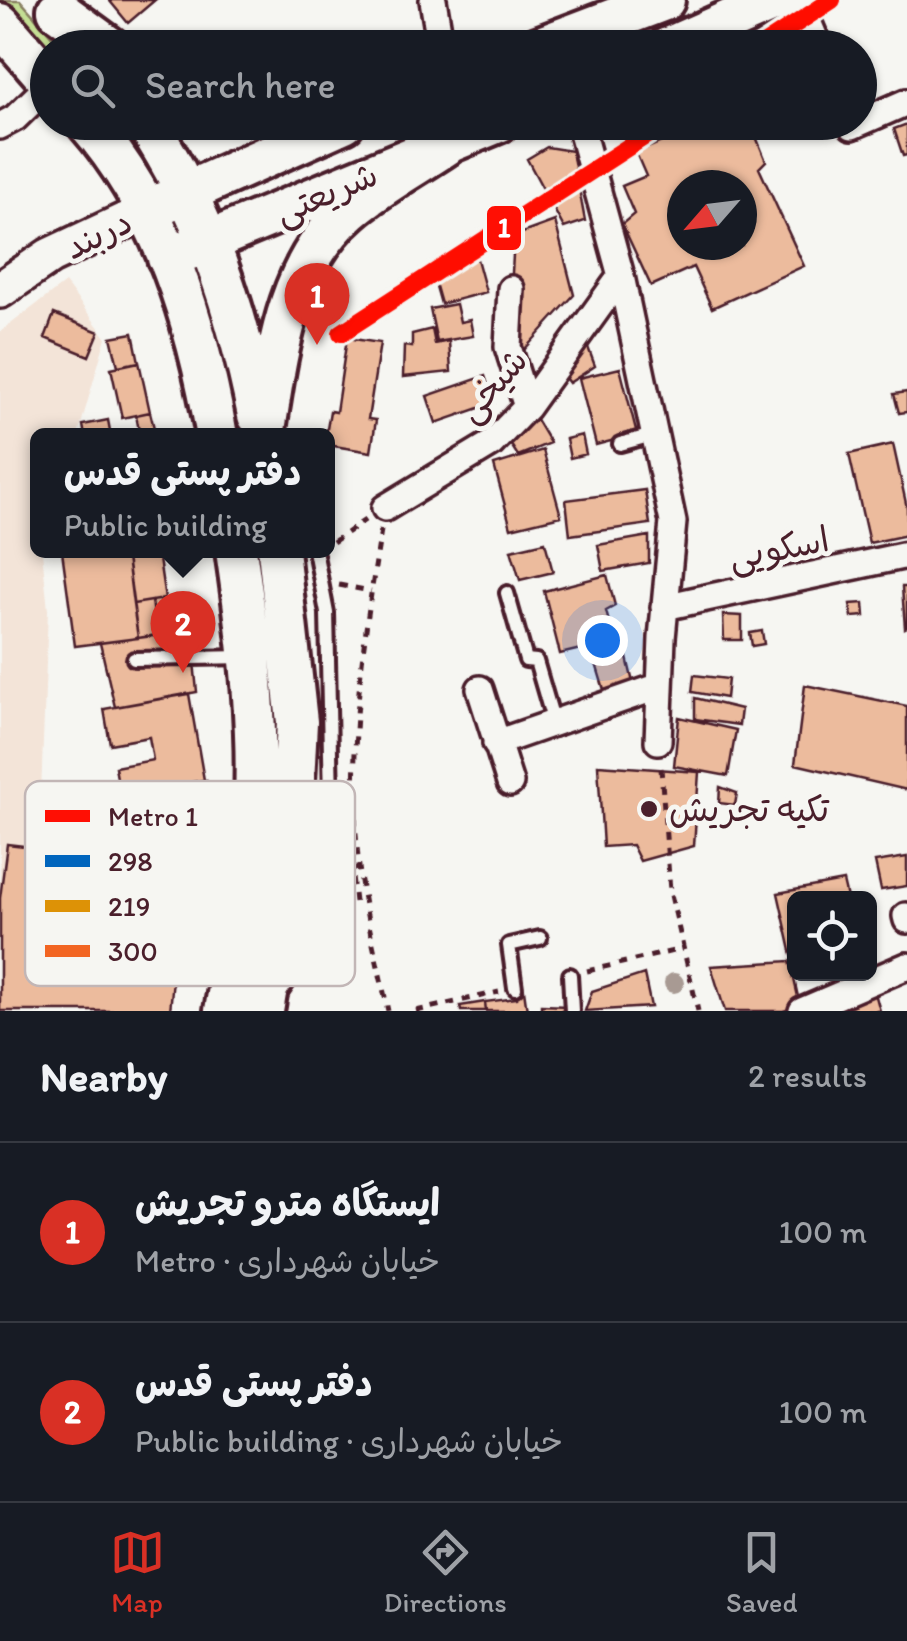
<!DOCTYPE html>
<html lang="en">
<head>
<meta charset="utf-8">
<style>
  body { margin:0; font-family:Itim,"Playpen Sans Arabic",sans-serif; background:#20242c; color:#f1f3f6 }
  .controls { position:absolute; right:30px; bottom:30px; display:grid; overflow:hidden; border-radius:15px; box-shadow:0 2px 8px #0004 }
  .controls button { width:90px; height:90px; display:grid; place-items:center; padding:0; border:0; border-bottom:2px solid #363941; background:#171b24; color:#f1f3f6; font:50px sans-serif }
  .compass { position:absolute; left:667px; top:170px; width:90px; height:90px; border-radius:50%; background:#171b24; box-shadow:0 2px 8px #0004; rotate:242deg }
  .you { position:absolute; left:602px; top:640px; width:35px; height:35px; margin:-25px; border:8px solid #fff; border-radius:50%; background:#1a73e8; box-shadow:0 0 0 15px #1a73e833 }
  .badge { display:grid; place-items:center; width:65px; height:65px; border-radius:50%; background:#d93025; color:#fff; font-size:32px; font-weight:700 }
  .pin { position:absolute; translate:-50% -82px; filter:drop-shadow(0 2px 5px #0008) }
  .pin::after { content:''; position:absolute; top:52px; width:35px; height:30px; background:inherit; clip-path:polygon(0 0,100% 0,50% 100%) }
  .popup { position:absolute; left:30px; top:428px; width:305px; height:130px; box-sizing:border-box; display:grid; place-content:center; border-radius:15px; background:#171b24; filter:drop-shadow(0 2px 8px #0005); font-size:32px; white-space:nowrap; color:#9ea1a6 }
  .popup b { font-size:38px; color:#f1f3f6 }
  .popup::after { content:''; position:absolute; left:50%; top:100%; margin-left:-20px; border:20px solid transparent; border-top-color:#171b24 }
  .list { margin:0; padding:0; list-style:none }
  h2 { display:flex; justify-content:space-between; align-items:center; height:130px; margin:0; padding:0 40px; font-size:42px }
  h2 small { font-size:32px; font-weight:400; color:#9ea1a6 }
  .list li { display:grid; grid-template-columns:65px 1fr auto; gap:30px; align-items:center; box-sizing:border-box; height:180px; padding:0 40px; border-top:2px solid #363941 }
  .list b { display:block; font-size:38px; white-space:nowrap }
  .list p { margin:0; font-size:32px; white-space:nowrap; color:#9ea1a6 }
  .list em { font-size:32px; font-style:normal; color:#9ea1a6 }
  .icon { flex:none; width:55px; height:55px; fill:none; stroke:currentColor; stroke-width:2; stroke-linecap:round; stroke-linejoin:round }
  .map { position:relative; flex:none; width:907px; height:1011px; overflow:hidden }
  .search { position:absolute; background:#171b24; box-shadow:0 2px 8px #0004; left:30px; right:30px; top:30px; height:110px; display:flex; align-items:center; gap:25px; box-sizing:border-box; padding:0 35px; border-radius:55px; color:#9ea1a6; font-size:38px }
  .sheet { height:490px; background:#171b24 }
  nav { display:flex; justify-content:space-around; align-items:center; box-sizing:border-box; height:140px; border-top:2px solid #363941; background:#171b24; font-size:28px; color:#9ea1a6 }
  nav a { display:grid; justify-items:center; gap:5px }
  nav .on { color:#d93025 }
  .map>svg:first-child { display:block }
</style>
</head>
<body>
<div class="map">
<svg width="907" height="1011" viewBox="0 0 907 1011">
  <rect width="100%" height="100%" fill="#f6f6f2"/>
  <filter id="ink" filterUnits="userSpaceOnUse"><feTurbulence type="fractalNoise" baseFrequency=".01" numOctaves="2"/><feDisplacementMap in="SourceGraphic" scale="20" xChannelSelector="R" yChannelSelector="G"/><feConvolveMatrix kernelMatrix="1 2 1 2 8 2 1 2 1" color-interpolation-filters="sRGB"/></filter>
  <g filter="url(#ink)">
    <path fill="#f3e4d8" d="M 65,283 L 106,337 L 78,435 L 38,436 L 38,550 L 42,551 L 48,610 L 39,847 L 185,861 L 170,1011 L 0,1011 L 0,332 Z"/>
    <path fill="#c4de94" stroke="#877e60" stroke-width="2.5" d="M 1,0 L 20,0 L 61,47 L 48,48 L 47,53 Z"/>
    <path fill="#ecbb9d" stroke="#4a1f2b" stroke-width="2.5" fill-rule="evenodd" d="M 109,0 L 155,0 L 128,23 Z
      M 707,122 L 750,122 L 766,161 L 759,168 L 804,266 L 712,308 L 693,267 L 651,286 L 622,224 L 634,214 L 622,186 L 646,176 L 636,153 ZM 682,185 L 742,185 L 742,245 L 682,245 Z
      M 907,124 L 907,155 L 903,156 L 894,129 Z
      M 547,147 L 572,151 L 585,221 L 564,228 L 527,159 Z
      M 555,221 L 574,295 L 524,350 L 508,347 L 514,236 Z
      M 477,259 L 486,292 L 441,304 L 432,272 Z
      M 456,304 L 460,322 L 470,320 L 473,336 L 437,342 L 430,309 Z
      M 54,314 L 99,332 L 89,356 L 45,338 Z
      M 432,329 L 435,344 L 449,341 L 451,372 L 403,377 L 404,346 L 412,347 L 412,334 Z
      M 582,331 L 595,366 L 569,383 L 553,362 Z
      M 133,333 L 139,362 L 118,366 L 111,337 Z
      M 347,338 L 380,343 L 368,419 L 376,420 L 371,452 L 334,446 L 326,435 L 330,411 L 336,412 Z
      M 139,362 L 150,412 L 122,418 L 111,368 Z
      M 620,368 L 637,434 L 596,445 L 579,378 Z
      M 485,376 L 494,403 L 436,423 L 427,396 Z
      M 907,392 L 907,412 L 899,413 L 894,394 Z
      M 150,412 L 155,432 L 140,436 L 136,415 Z
      M 534,416 L 550,443 L 518,456 L 506,437 Z
      M 108,420 L 111,436 L 85,436 L 83,425 Z
      M 582,435 L 586,454 L 570,458 L 566,439 Z
      M 893,444 L 907,508 L 907,535 L 869,543 L 849,454 Z
      M 543,450 L 561,516 L 511,528 L 494,465 Z
      M 645,490 L 650,524 L 570,535 L 566,500 Z
      M 649,536 L 649,563 L 603,571 L 598,545 Z
      M 545,542 L 553,572 L 520,580 L 511,550 Z
      M 126,550 L 138,638 L 75,646 L 62,551 Z
      M 126,550 L 180,550 L 181,556 L 159,559 L 165,599 L 133,604 Z
      M 607,575 L 615,606 L 606,611 L 614,641 L 560,654 L 544,591 Z
      M 902,587 L 907,587 L 907,627 L 905,628 Z
      M 165,599 L 170,633 L 157,635 L 152,601 Z
      M 152,601 L 157,635 L 138,638 L 133,604 Z
      M 864,603 L 865,616 L 852,617 L 850,604 Z
      M 723,615 L 742,616 L 742,640 L 724,640 Z
      M 191,631 L 197,692 L 115,707 L 100,643 Z
      M 762,631 L 764,644 L 752,646 L 750,633 Z
      M 625,649 L 635,691 L 607,700 L 594,657 Z
      M 694,675 L 728,679 L 726,698 L 692,692 Z
      M 805,685 L 907,706 L 907,790 L 795,764 Z
      M 189,694 L 204,780 L 120,795 L 115,767 L 153,760 L 149,737 L 110,744 L 104,709 Z
      M 695,698 L 741,709 L 739,725 L 695,719 Z
      M 679,717 L 736,730 L 728,776 L 674,766 Z
      M 598,765 L 699,772 L 694,846 L 640,861 L 632,845 L 603,847 Z
      M 206,780 L 197,864 L 129,856 L 136,792 Z
      M 720,787 L 737,793 L 735,805 L 719,803 Z
      M 7,844 L 42,848 L 39,874 L 56,876 L 59,849 L 184,861 L 170,1011 L 0,1011 L 0,898 ZM 55,907 L 97,911 L 92,964 L 50,960 Z
      M 907,857 L 907,886 L 881,890 L 875,862 Z
      M 843,881 L 847,898 L 794,898 L 794,964 L 778,893 Z
      M 790,961 L 800,1006 L 783,1011 L 725,1011 L 711,966 Z
      M 644,974 L 651,1007 L 585,1011 L 592,991 Z
      M 872,982 L 880,1011 L 828,1011 Z
      M 524,990 L 527,1011 L 486,1011 L 485,1002 L 517,998 L 516,991 Z
      M 485,1002 L 486,1011 L 461,1011 L 460,1006 Z
      M 541,1005 L 568,1006 L 568,1011 L 541,1011 Z"/>
    <g fill="none" stroke-linecap="round" stroke-linejoin="round">
      <defs>
        <path id="lane" d="M 620,444 L 656,434
          M 507,593 L 526,660 L 536,661 L 554,723
          M 134,659 L 247,657
          M 570,975 L 572,1011
          M 515,988 L 509,945 L 540,938
          M 281,992 L 309,950 L 331,800 L 327,613 L 315,550"/>
        <path id="street" d="M 433,0 L 441,48
          M 799,0 L 819,48
          M 579,122 L 621,276 L 673,522 L 662,638 L 658,741
          M 850,122 L 852,126 L 907,102
          M 0,126 L 15,118 L 48,86
          M 511,289 L 508,347 L 527,407
          M 385,508 L 491,444 L 527,407 L 621,276
          M 664,607 L 907,555
          M 480,689 L 510,783
          M 496,743 L 660,686
          M 906,916 L 907,920
          M 802,1011 L 907,966"/>
        <path id="secondary" d="M 0,290 L 50,256 L 146,211"/>
        <path id="primary" d="M 58,10 L 110,48
          M 0,24 L 48,79
          M 538,48 L 664,0
          M 668,48 L 776,0
          M 87,122 C 164,210 197,323 217,436
          M 146,122 C 205,212 237,310 258,415
          M 163,203 L 344,122
          M 168,258 L 498,122
          M 264,436 C 277,356 285,266 350,210 C 379,185 415,166 446,145
          M 225,1011 C 235,953 248,894 253,835 C 261,740 250,645 236,550
          M 263,1011 L 291,843 L 297,722 L 278,550"/>
      </defs>
      <use href="#lane" stroke="#4a1f2b" stroke-width="20"/>
      <use href="#street" stroke="#4a1f2b" stroke-width="32"/>
      <use href="#secondary" stroke="#4a1f2b" stroke-width="42"/>
      <use href="#primary" stroke="#4a1f2b" stroke-width="48"/>
      <path stroke="#4a1f2b" stroke-width="5" stroke-dasharray="8 8" stroke-linecap="butt" d="M 381,530 C 363,641 346,755 359,867 C 365,915 378,964 388,1011
        M 333,542 L 365,520
        M 339,585 L 371,591
        M 661,768 L 670,891 L 698,1011
        M 355,902 L 351,868 L 359,868
        M 587,971 L 682,949
        M 416,1011 L 499,992"/>
      <use href="#lane" stroke="#f6f6f2" stroke-width="12"/>
      <use href="#street" stroke="#f6f6f2" stroke-width="25"/>
      <use href="#secondary" stroke="#f6f6f2" stroke-width="35"/>
      <use href="#primary" stroke="#f6f6f2" stroke-width="40"/>
      <defs>
        <path id="metro-1" d="M 759,48 L 832,0
          M 341,333 L 667,122"/>
      </defs>
      <use href="#metro-1" stroke="#f6f6f2" stroke-width="25"/>
      <use href="#metro-1" stroke="#ff0f04" stroke-width="18"/>
    </g>
    <circle fill="#a89a93" cx="674" cy="983" r="10"/>
  </g>
  <circle fill="#4a1f2b" stroke="#f6f6f2" stroke-width="4" cx="649" cy="809" r="10"/>
  <g text-anchor="middle" stroke-width="10" stroke-linejoin="round" paint-order="stroke">
    <g font-size="35" fill="#4a1f2b" stroke="#f6f6f2">
      <text transform="translate(326 193) rotate(-23)" y="12">شریعتی</text>
      <text transform="translate(98 234) rotate(-26)" y="12">دربند</text>
      <text transform="translate(492 385) rotate(-48)" y="12">شیخی</text>
      <text transform="translate(779 548) rotate(-11)" y="12">اسکویی</text>
    </g>
    <g font-size="35" fill="#4a1f2b" stroke="#f6f6f2" text-anchor="start">
      <text x="669" y="821">تکیه تجریش</text>
    </g>
  </g>
  <rect x="25" y="781" width="330" height="205" rx="15" fill="#f6f6f2" stroke="#c2b6b6" stroke-width="2.5"/>
  <rect x="45" y="810" width="45" height="12" fill="#ff0f04"/>
  <rect x="45" y="855" width="45" height="12" fill="#0065bd"/>
  <rect x="45" y="900" width="45" height="12" fill="#dd9206"/>
  <rect x="45" y="945" width="45" height="12" fill="#f26522"/>
  <g font-size="28" fill="#4a1f2b">
    <text x="108" y="826">Metro 1</text>
    <text x="108" y="871">298</text>
    <text x="108" y="916">219</text>
    <text x="108" y="961">300</text>
  </g>
  <rect stroke="#f6f6f2" stroke-width="4" x="485" y="204" width="38" height="48" rx="10" fill="#ff0f04"/>
  <g font-size="28" text-anchor="middle" font-weight="bold" fill="#fff">
    <text x="504" y="237">1</text>
  </g>
</svg>
<div class="controls">
<button><svg class="icon" aria-label="locate" viewBox="0 0 24 24"><circle cx="12" cy="12" r="6"/><path d="M12 2v4M12 18v4M2 12h4M18 12h4"/></svg></button>
</div>
<svg class="compass" viewBox="-18 -18 36 36"><path d="M0-13l5 13h-10z" fill="#e53935"/><path d="M0 13l5-13h-10z" fill="#9ea1a6"/></svg>
<div class="you"></div>
<div class="pin badge" style="left:317px;top:345px">1</div>
<div class="pin badge" style="left:183px;top:673px">2</div>
<div class="popup"><b>دفتر پستی قدس</b>Public building</div>
<div class="search"><svg class="icon" aria-label="search" viewBox="0 0 24 24"><circle cx="10" cy="10" r="6"/><path d="M15 15l6 6"/></svg>Search here</div>
</div>
<section class="sheet">
<h2>Nearby<small>2 results</small></h2>
<ul class="list">
<li><span class="badge">1</span><div><b>ایستگاه مترو تجریش</b><p>Metro · خیابان شهرداری</p></div><em>100 m</em></li>
<li><span class="badge">2</span><div><b>دفتر پستی قدس</b><p>Public building · خیابان شهرداری</p></div><em>100 m</em></li>
</ul>
</section>
<nav>
<a class="on"><svg class="icon" aria-label="map" viewBox="0 0 24 24"><path d="M3 6l6-2 6 2 6-2v14l-6 2-6-2-6 2zM9 4v14M15 6v14"/></svg>Map</a>
<a><svg class="icon" aria-label="directions" viewBox="0 0 24 24"><path d="M12 3l9 9-9 9-9-9zM9 14v-3h6M13 9l2 2-2 2"/></svg>Directions</a>
<a><svg class="icon" aria-label="saved" viewBox="0 0 24 24"><path d="M7 4h10v16l-5-4-5 4z"/></svg>Saved</a>
</nav>
</body>
</html>
